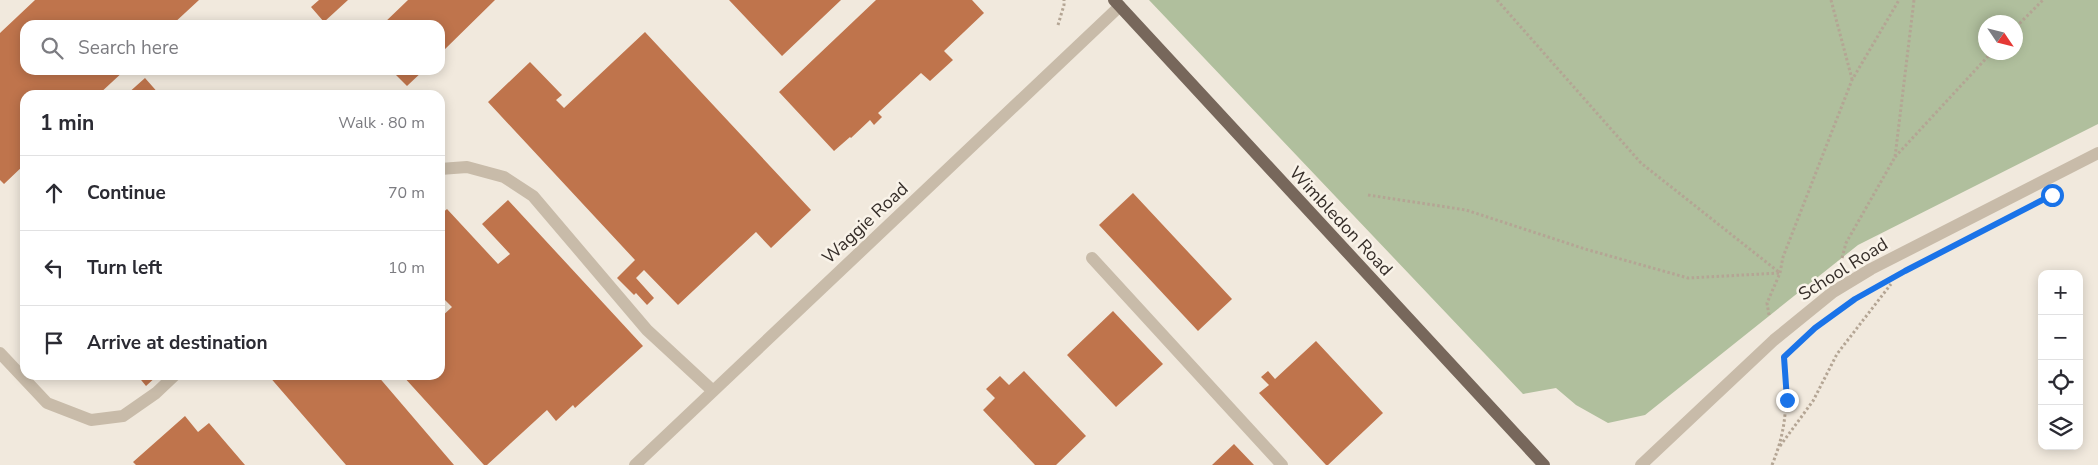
<!DOCTYPE html>
<html lang="en">
<head>
<meta charset="utf-8">
<style>
  body { margin:0; font-family:"Nunito Sans",sans-serif; background:#f2f2f3; color:#2b2b33 }
  .controls { position:absolute; right:15px; bottom:15px; display:grid; overflow:hidden; border-radius:10px; box-shadow:0 2px 12px #0003 }
  .controls button { width:45px; height:45px; display:grid; place-items:center; padding:0; border:0; border-bottom:1px solid #e1e1e2; background:#fff; color:#2b2b33; font:25px sans-serif }
  .compass { position:absolute; left:1978px; top:15px; width:45px; height:45px; border-radius:50%; background:#fff; box-shadow:0 2px 12px #0003; rotate:125deg }
  .stop { position:absolute; width:15px; height:15px; margin:-11px; border:4px solid #1a73e8; border-radius:50%; background:#fff }
  .stop.end { background:#1a73e8; border-color:#fff; box-shadow:0 1px 5px #0008 }
  .list { margin:0; padding:0; list-style:none }
  h2 { display:flex; justify-content:space-between; align-items:center; height:65px; margin:0; padding:0 20px; font-size:21px }
  h2 small { font-size:16px; font-weight:400; color:#7c7c81 }
  .list li { display:grid; grid-template-columns:32px 1fr auto; gap:15px; align-items:center; box-sizing:border-box; height:75px; padding:0 20px; border-top:1px solid #e1e1e2 }
  .list b { display:block; font-size:19px; white-space:nowrap }
  .list em { font-size:16px; font-style:normal; color:#7c7c81 }
  .icon { flex:none; width:28px; height:28px; fill:none; stroke:currentColor; stroke-width:2; stroke-linecap:round; stroke-linejoin:round }
  .map { position:relative; flex:none; width:2098px; height:465px; overflow:hidden }
  .search { position:absolute; background:#fff; box-shadow:0 2px 12px #0003; left:20px; top:20px; width:425px; height:55px; display:flex; align-items:center; gap:12px; box-sizing:border-box; padding:0 18px; border-radius:15px; color:#7c7c81; font-size:19px }
  .panel { position:absolute; background:#fff; box-shadow:0 2px 12px #0003; left:20px; top:90px; width:425px; height:290px; border-radius:15px }
  .map>svg:first-child { display:block }
</style>
</head>
<body>
<div class="map">
<svg width="2098" height="465" viewBox="0 0 2098 465">
  <rect width="100%" height="100%" fill="#f1e9dd"/>
  <path fill="#b0bf9d" fill-rule="evenodd" d="M 1149,0 L 2098,0 L 2098,124 L 1858,245 L 1645,415 L 1608,423 L 1576,405 L 1556,388 L 1523,394 ZM 1986,22 L 2016,22 L 2016,52 L 1986,52 Z"/>
  <path fill="#bf744c" d="M 35,0 L 199,0 L 172,25 L 25,25 L 25,70 L 125,70 L 98,95 L 25,95 L 25,164 L 4,184 L 0,180 L 0,33 Z
    M 319,0 L 348,0 L 324,22 L 311,7 Z
    M 408,0 L 495,0 L 440,54 L 440,25 L 382,25 Z
    M 729,0 L 841,0 L 782,56 Z
    M 876,0 L 972,0 L 984,13 L 944,51 L 953,60 L 930,81 L 921,73 L 878,113 L 882,117 L 874,125 L 870,120 L 851,138 L 850,137 L 834,151 L 779,92 Z
    M 645,32 L 811,210 L 771,248 L 756,232 L 678,305 L 644,270 L 636,278 L 654,298 L 647,305 L 636,293 L 634,295 L 617,278 L 635,260 L 488,102 L 530,62 L 562,95 L 556,100 L 564,108 Z
    M 391,70 L 424,70 L 407,86 Z
    M 145,78 L 160,95 L 126,95 Z
    M 1133,193 L 1232,299 L 1198,331 L 1099,225 Z
    M 508,200 L 643,346 L 575,408 L 573,405 L 556,421 L 547,410 L 487,465 L 484,465 L 402,375 L 440,375 L 440,318 L 452,307 L 440,295 L 440,215 L 447,209 L 498,264 L 510,254 L 482,224 Z
    M 1113,311 L 1163,364 L 1116,407 L 1067,355 Z
    M 1316,341 L 1383,413 L 1328,465 L 1326,465 L 1259,393 L 1269,385 L 1261,377 L 1268,371 L 1275,379 Z
    M 1024,371 L 1086,436 L 1056,465 L 1035,465 L 983,410 L 995,398 L 986,389 L 1000,376 L 1009,385 Z
    M 137,375 L 158,375 L 146,386 Z
    M 268,375 L 377,375 L 454,465 L 346,465 Z
    M 185,416 L 198,432 L 209,423 L 245,465 L 136,465 L 133,462 Z
    M 1234,444 L 1254,465 L 1212,465 Z"/>
  <g fill="none" stroke-linecap="round" stroke-linejoin="round">
    <path stroke="#b4a594" stroke-width="3" stroke-dasharray="2.5 2.5" stroke-linecap="butt" d="M 1497,0 L 1641,163 L 1780,273
      M 1831,0 L 1852,79
      M 1058,25 L 1064,5 L 1064,0
      M 2016,27 L 2043,0
      M 1895,157 L 1992,52
      M 1368,195 L 1466,210 L 1585,249 L 1688,278 L 1780,273
      M 1842,258 L 1846,243 L 1895,157 L 1914,0
      M 1769,315 L 1767,303 L 1780,273 L 1783,257 L 1852,80 L 1899,0
      M 1780,446 L 1813,401 L 1837,354 L 1891,284
      M 1772,465 C 1788,426 1787,400 1784,360"/>
    <path stroke="#c8bba9" stroke-width="12" d="M 440,169 L 467,167 L 504,177 L 533,196 L 647,330 L 713,391
      M 1092,258 L 1282,465
      M 0,353 L 47,403 L 91,420 L 123,416 L 156,393 L 175,375
      M 635,465 L 1120,6
      M 1641,465 L 1774,340 L 1833,292 L 1871,269 L 2098,153"/>
    <path stroke="#77675b" stroke-width="12" d="M 1114,0 L 1544,465"/>
  </g>
  <g fill="none" stroke-linecap="round" stroke-linejoin="round">
    <path stroke="#1a73e8" stroke-width="6" d="M 1787,400 L 1784,357 L 1815,328 L 1855,299 L 1905,271 L 2052,195"/>
  </g>
  <g text-anchor="middle" stroke-width="5" stroke-linejoin="round" paint-order="stroke">
    <g font-size="18" fill="#362e29" stroke="#f9f3e9">
      <text transform="translate(1341 221) rotate(47)" y="6">Wimbledon Road</text>
      <text transform="translate(865 223) rotate(-43)" y="6">Waggie Road</text>
      <text transform="translate(1843 269) rotate(-32)" y="6">School Road</text>
    </g>
  </g>
</svg>
<div class="controls">
<button>+</button>
<button>−</button>
<button><svg class="icon" aria-label="locate" viewBox="0 0 24 24"><circle cx="12" cy="12" r="6"/><path d="M12 2v4M12 18v4M2 12h4M18 12h4"/></svg></button>
<button><svg class="icon" aria-label="layers" viewBox="0 0 24 24"><path d="M12 4l9 5-9 5-9-5zM3 14l9 5 9-5"/></svg></button>
</div>
<svg class="compass" viewBox="-18 -18 36 36"><path d="M0-13l5 13h-10z" fill="#e53935"/><path d="M0 13l5-13h-10z" fill="#7c7c81"/></svg>
<div class="stop" style="left:2052px;top:195px"></div>
<div class="stop end" style="left:1787px;top:400px"></div>
<div class="search"><svg class="icon" aria-label="search" viewBox="0 0 24 24"><circle cx="10" cy="10" r="6"/><path d="M15 15l6 6"/></svg>Search here</div>
<section class="panel">
<h2>1 min<small>Walk · 80 m</small></h2>
<ul class="list">
<li><svg class="icon" aria-label="ahead" viewBox="0 0 24 24"><path d="M12 20V5M6 11l6-6 6 6"/></svg><div><b>Continue</b></div><em>70 m</em></li>
<li><svg class="icon" aria-label="left" viewBox="0 0 24 24"><path d="M17 20v-9H6M10 6l-5 5 5 5"/></svg><div><b>Turn left</b></div><em>10 m</em></li>
<li><svg class="icon" aria-label="arrive" viewBox="0 0 24 24"><path d="M6 21V4h12l-3 4 3 4H6"/></svg><div><b>Arrive at destination</b></div></li>
</ul>
</section>
</div>
</body>
</html>
